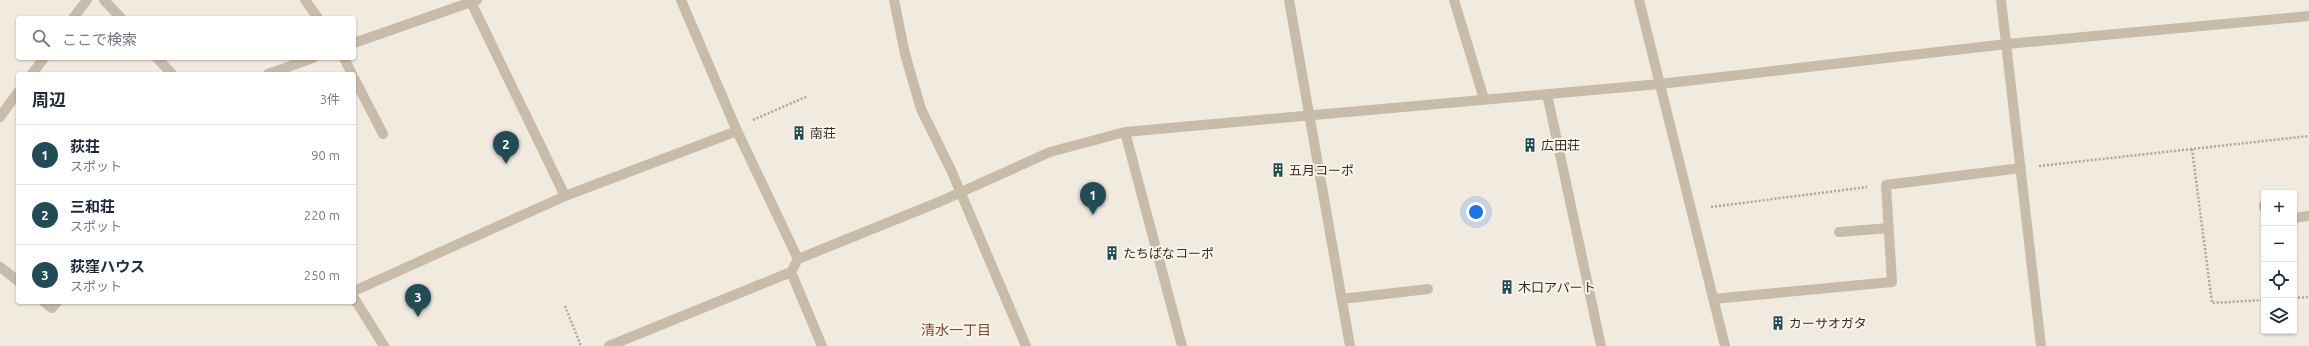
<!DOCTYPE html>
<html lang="ja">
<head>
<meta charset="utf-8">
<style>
  body { margin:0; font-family:Ubuntu,"Noto Sans JP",sans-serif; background:#f2f2f3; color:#1f2937 }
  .controls { position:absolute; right:12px; bottom:12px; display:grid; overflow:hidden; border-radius:4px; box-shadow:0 1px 3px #0004 }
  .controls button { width:36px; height:36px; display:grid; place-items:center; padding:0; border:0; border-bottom:1px solid #e0e1e3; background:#fff; color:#1f2937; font:20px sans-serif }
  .you { position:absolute; left:1476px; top:212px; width:14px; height:14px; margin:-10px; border:3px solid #fff; border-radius:50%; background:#1a73e8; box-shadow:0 0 0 6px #1a73e833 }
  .badge { display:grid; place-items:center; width:26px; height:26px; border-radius:50%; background:#214c55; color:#fff; font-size:13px; font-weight:700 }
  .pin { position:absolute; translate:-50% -33px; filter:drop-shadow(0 1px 2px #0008) }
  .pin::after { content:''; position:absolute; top:21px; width:14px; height:12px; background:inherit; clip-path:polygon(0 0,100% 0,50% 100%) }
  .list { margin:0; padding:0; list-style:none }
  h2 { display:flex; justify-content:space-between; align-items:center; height:52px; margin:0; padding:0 16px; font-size:17px }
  h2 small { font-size:13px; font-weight:400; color:#747a83 }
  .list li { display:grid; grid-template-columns:26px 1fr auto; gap:12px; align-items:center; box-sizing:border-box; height:60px; padding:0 16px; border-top:1px solid #e0e1e3 }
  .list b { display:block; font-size:15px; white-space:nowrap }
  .list p { margin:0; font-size:13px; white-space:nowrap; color:#747a83 }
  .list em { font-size:13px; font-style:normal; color:#747a83 }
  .icon { flex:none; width:22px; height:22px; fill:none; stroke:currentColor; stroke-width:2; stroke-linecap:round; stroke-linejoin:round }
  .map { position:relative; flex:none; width:2309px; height:346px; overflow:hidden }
  .search { position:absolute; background:#fff; box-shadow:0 1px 3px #0004; left:16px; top:16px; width:340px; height:44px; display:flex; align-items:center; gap:10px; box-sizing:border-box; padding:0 14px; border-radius:4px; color:#747a83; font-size:15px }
  .panel { position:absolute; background:#fff; box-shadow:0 1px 3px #0004; left:16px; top:72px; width:340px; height:232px; border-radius:4px }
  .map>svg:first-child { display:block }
</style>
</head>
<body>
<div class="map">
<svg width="2309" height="346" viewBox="0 0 2309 346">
  <rect width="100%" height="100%" fill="#f1eade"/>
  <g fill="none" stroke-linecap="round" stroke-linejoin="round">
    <path stroke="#b4a695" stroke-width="2.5" stroke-dasharray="2 2" stroke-linecap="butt" d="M 753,120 L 808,96
      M 2192,149 L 2212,303 L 2264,300
      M 2039,166 L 2309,136
      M 1711,207 L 1867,187
      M 2294,298 L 2309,297
      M 565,306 L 581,346"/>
    <path stroke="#c8bbaa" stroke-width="10" d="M 104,0 L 121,18
      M 305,0 L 318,18
      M 470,0 L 565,196
      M 681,0 L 737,131 L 798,259
      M 894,0 L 905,54 L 921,109 L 951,170 L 1026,346
      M 1289,0 L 1350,346
      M 1454,0 L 1484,99
      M 1639,0 L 1725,346
      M 2001,0 L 2041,346
      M 73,18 L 87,0
      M 354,43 L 477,0
      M 157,58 L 172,74
      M 344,58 L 352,74
      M 32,74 L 44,58
      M 268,74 L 313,58
      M 354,78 L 383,134
      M 1547,94 L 1601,346
      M 0,117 L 18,92
      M 1125,132 L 1182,346
      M 2264,205 L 2264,207
      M 2294,218 L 2309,216
      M 1839,232 L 1889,228
      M 0,267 L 18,281
      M 791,272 L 822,346
      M 354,291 L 565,196 L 737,131
      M 354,298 L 384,346
      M 1342,299 L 1428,289
      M 1713,299 L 1892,282 L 1886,185 L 2021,168
      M 44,302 L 52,308 L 57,302
      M 609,346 L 791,272 L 798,259 L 939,202 L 1050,152 L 1125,132 L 1660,84 L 2007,44 L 2309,16"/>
  </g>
  <defs>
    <symbol id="building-bare" viewBox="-9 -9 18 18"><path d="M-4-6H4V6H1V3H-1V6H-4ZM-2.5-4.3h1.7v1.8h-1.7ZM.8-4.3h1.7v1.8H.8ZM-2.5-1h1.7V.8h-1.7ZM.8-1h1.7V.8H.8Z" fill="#214c55" stroke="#f9f4ea" stroke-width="2.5" paint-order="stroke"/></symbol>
  </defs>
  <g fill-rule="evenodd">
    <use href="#building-bare" x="789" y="123" width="20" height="20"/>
    <use href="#building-bare" x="1520" y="135" width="20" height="20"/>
    <use href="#building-bare" x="1268" y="160" width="20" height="20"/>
    <use href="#building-bare" x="1102" y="243" width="20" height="20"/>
    <use href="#building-bare" x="1497" y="277" width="20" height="20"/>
    <use href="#building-bare" x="1768" y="313" width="20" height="20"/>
  </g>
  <g text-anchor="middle" stroke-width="4" stroke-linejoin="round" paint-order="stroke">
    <g font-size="13" fill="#362f29" stroke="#f9f4ea" text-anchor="start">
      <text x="810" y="138">南荘</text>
      <text x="1541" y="150">広田荘</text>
      <text x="1289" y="175">五月コーポ</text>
      <text x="1123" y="258">たちばなコーポ</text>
      <text x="1518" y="292">木口アパート</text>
      <text x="1789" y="328">カーサオガタ</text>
    </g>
    <g font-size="14" fill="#804728" stroke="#f9f4ea">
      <text x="956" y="335">清水一丁目</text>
    </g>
  </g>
</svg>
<div class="controls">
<button>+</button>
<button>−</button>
<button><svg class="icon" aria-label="locate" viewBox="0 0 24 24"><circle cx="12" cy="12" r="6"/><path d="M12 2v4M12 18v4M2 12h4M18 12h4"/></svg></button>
<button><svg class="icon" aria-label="layers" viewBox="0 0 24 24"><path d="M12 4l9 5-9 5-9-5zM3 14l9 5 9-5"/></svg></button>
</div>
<div class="you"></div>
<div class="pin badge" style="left:1093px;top:215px">1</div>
<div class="pin badge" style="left:506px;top:164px">2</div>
<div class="pin badge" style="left:418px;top:317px">3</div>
<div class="search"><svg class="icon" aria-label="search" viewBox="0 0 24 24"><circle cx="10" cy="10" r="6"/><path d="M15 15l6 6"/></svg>ここで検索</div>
<section class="panel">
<h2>周辺<small>3件</small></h2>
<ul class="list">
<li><span class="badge">1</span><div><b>荻荘</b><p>スポット</p></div><em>90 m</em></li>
<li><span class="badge">2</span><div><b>三和荘</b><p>スポット</p></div><em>220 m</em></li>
<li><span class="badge">3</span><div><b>荻窪ハウス</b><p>スポット</p></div><em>250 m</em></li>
</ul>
</section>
</div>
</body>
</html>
